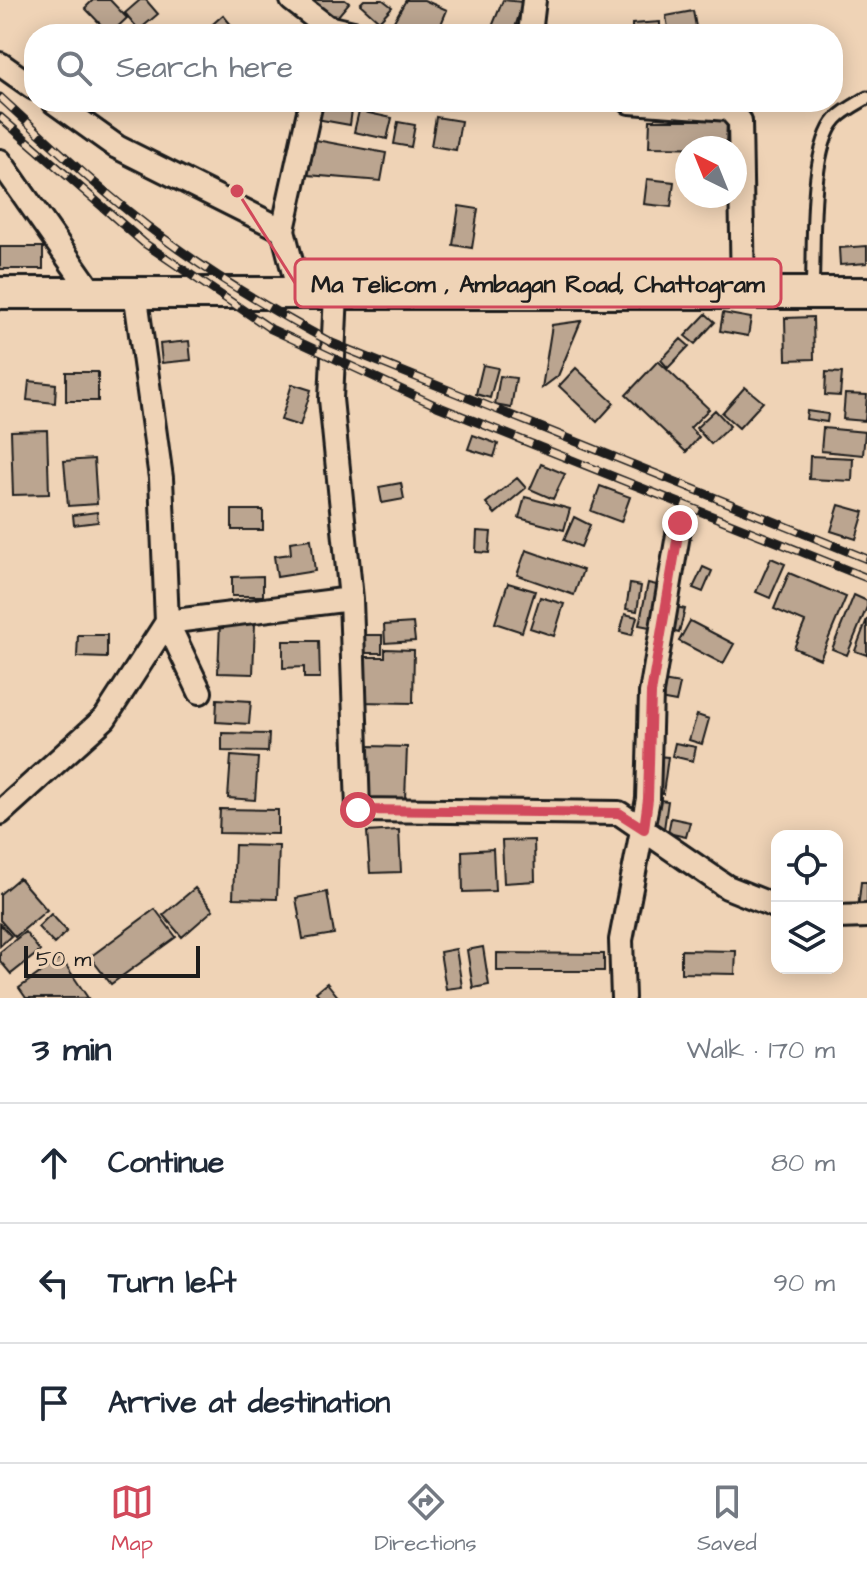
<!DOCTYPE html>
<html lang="en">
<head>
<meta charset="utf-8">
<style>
  body { margin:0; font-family:"Architects Daughter",sans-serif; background:#f2f2f3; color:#1f2937 }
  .controls { position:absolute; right:24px; bottom:24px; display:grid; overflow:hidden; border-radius:16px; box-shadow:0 4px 20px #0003 }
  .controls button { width:72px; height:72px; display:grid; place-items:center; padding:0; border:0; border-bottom:2px solid #e0e1e3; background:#fff; color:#1f2937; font:40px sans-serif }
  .compass { position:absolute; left:675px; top:136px; width:72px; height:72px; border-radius:50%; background:#fff; box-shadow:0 4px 20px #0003; rotate:317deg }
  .scale { position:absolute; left:24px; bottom:20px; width:176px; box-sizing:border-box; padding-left:8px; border:4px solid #1c1c1c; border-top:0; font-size:22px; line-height:28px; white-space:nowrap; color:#1c1c1c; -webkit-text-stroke:6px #efd3b6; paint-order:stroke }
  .stop { position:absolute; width:24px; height:24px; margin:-18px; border:6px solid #d1495b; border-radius:50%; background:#fff }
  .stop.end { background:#d1495b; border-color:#fff; box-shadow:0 2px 8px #0008 }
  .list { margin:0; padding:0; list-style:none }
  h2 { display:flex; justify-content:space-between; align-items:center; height:104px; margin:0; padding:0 32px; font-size:34px }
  h2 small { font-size:26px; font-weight:400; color:#747a83 }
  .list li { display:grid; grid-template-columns:52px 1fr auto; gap:24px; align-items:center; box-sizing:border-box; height:120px; padding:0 32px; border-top:2px solid #e0e1e3 }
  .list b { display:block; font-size:30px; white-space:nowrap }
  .list em { font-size:26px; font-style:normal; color:#747a83 }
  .icon { flex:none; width:44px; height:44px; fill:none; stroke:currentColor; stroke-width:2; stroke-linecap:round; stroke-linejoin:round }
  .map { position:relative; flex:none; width:867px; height:998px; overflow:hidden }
  .search { position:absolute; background:#fff; box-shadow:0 4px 20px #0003; left:24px; right:24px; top:24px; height:88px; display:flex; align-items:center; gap:20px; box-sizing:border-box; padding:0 28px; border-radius:32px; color:#747a83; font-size:30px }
  .sheet { height:464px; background:#fff }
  nav { display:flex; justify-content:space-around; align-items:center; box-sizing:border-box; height:112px; border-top:2px solid #e0e1e3; background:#fff; font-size:22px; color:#747a83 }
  nav a { display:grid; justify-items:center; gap:4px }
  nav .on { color:#d1495b }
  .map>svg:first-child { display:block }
</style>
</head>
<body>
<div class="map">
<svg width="867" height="998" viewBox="0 0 867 998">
  <rect width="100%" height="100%" fill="#efd3b6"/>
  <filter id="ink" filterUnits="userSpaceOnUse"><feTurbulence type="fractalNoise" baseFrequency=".0125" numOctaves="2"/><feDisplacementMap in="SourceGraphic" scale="16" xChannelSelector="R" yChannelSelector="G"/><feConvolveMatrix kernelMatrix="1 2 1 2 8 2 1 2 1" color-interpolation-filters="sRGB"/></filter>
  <g filter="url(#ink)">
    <path fill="#bba590" stroke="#1c1c1c" stroke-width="2" d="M 93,0 L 110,0 L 127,18 L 110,34 L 85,8 Z
      M 140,0 L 146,0 L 158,14 L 139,30 L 125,13 Z
      M 304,0 L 345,0 L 349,3 L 332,23 Z
      M 364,0 L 383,0 L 392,7 L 379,21 L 360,4 Z
      M 406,0 L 424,0 L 447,10 L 437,34 L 405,34 L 390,28 Z
      M 503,0 L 523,2 L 513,34 L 489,34 Z
      M 693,11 L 697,32 L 669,34 L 666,16 Z
      M 223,15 L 232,26 L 223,34 L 210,34 L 206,30 Z
      M 660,22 L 660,34 L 632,34 L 632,24 Z
      M 536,24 L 564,31 L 563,34 L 534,34 Z
      M 236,27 L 267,34 L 234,34 Z
      M 319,104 L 352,110 L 350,125 L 316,119 Z
      M 359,111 L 392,118 L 387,139 L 354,132 Z
      M 436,117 L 461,121 L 456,150 L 431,146 Z
      M 650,120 L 727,120 L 726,148 L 649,147 Z
      M 398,122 L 415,125 L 411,147 L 394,144 Z
      M 316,140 L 386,153 L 381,181 L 308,175 Z
      M 647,179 L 674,182 L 671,207 L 644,204 Z
      M 459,206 L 478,209 L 472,248 L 453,245 Z
      M 867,246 L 867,263 L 840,265 L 839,248 Z
      M 0,247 L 43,247 L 43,269 L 0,269 Z
      M 723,313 L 751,318 L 748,336 L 720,331 Z
      M 706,314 L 715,322 L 695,344 L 685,336 Z
      M 813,317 L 814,359 L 786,360 L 785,318 Z
      M 581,321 L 558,376 L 542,388 L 552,325 Z
      M 681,339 L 689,346 L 668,368 L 661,360 Z
      M 189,341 L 191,360 L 162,363 L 160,344 Z
      M 658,361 L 709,409 L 690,428 L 699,437 L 686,452 L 626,395 Z
      M 483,365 L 498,368 L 490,398 L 476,394 Z
      M 576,368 L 614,403 L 597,422 L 559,386 Z
      M 66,372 L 98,372 L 98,401 L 66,401 Z
      M 826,372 L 842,373 L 840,396 L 825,395 Z
      M 500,376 L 516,378 L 511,408 L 495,405 Z
      M 29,381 L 56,384 L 55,403 L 27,400 Z
      M 292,384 L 311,390 L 300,426 L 281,420 Z
      M 745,387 L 763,402 L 739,428 L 722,413 Z
      M 845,394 L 867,395 L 865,421 L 843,419 Z
      M 715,410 L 730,426 L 711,444 L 696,428 Z
      M 807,411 L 828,414 L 827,422 L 806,419 Z
      M 823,428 L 865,432 L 863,455 L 821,451 Z
      M 47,430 L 49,494 L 13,495 L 11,431 Z
      M 473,435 L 498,444 L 494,457 L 468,449 Z
      M 810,456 L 853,458 L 852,481 L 809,479 Z
      M 94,459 L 97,504 L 68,506 L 64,461 Z
      M 541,464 L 565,474 L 553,499 L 530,489 Z
      M 517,478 L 526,488 L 495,514 L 486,503 Z
      M 401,483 L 404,499 L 382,503 L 379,487 Z
      M 600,486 L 630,497 L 621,522 L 591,511 Z
      M 525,497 L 570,509 L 564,530 L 519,518 Z
      M 839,505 L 864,512 L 856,539 L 831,531 Z
      M 232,510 L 263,510 L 263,530 L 232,530 Z
      M 97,512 L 98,522 L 74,525 L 73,515 Z
      M 574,517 L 590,525 L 581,547 L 564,540 Z
      M 477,531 L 491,532 L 489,553 L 476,552 Z
      M 311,539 L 315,571 L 277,577 L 274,556 L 291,554 L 290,542 Z
      M 526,550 L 583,570 L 574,595 L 517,575 Z
      M 771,558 L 785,564 L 770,598 L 756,592 Z
      M 703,567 L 712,571 L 703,592 L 693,588 Z
      M 789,573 L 846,597 L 820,659 L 794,648 L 805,622 L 774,609 Z
      M 263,576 L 263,596 L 232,596 L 232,577 Z
      M 508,583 L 535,591 L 522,632 L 495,623 Z
      M 648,583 L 665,587 L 655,628 L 639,625 Z
      M 630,584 L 641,586 L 637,611 L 626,609 Z
      M 854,595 L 867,601 L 867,607 L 847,655 L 832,649 Z
      M 540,597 L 564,604 L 554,636 L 530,628 Z
      M 668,605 L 685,609 L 679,633 L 663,629 Z
      M 625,614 L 637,617 L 632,635 L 620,632 Z
      M 867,619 L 867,655 L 855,651 Z
      M 690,621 L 734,644 L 723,664 L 679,641 Z
      M 220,622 L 255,623 L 253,674 L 218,673 Z
      M 413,623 L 415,641 L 385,643 L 384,625 Z
      M 78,635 L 107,635 L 107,658 L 77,657 Z
      M 360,635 L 382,635 L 382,653 L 359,653 Z
      M 283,641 L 319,641 L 320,678 L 304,678 L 304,667 L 283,668 Z
      M 385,649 L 414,650 L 413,703 L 359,702 L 360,671 L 365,672 L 365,657 L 385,657 Z
      M 657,680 L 680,684 L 676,702 L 654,698 Z
      M 217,699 L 251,701 L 249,724 L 216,722 Z
      M 697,715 L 709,719 L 702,744 L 689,740 Z
      M 222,733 L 269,734 L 268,752 L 222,751 Z
      M 675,743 L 696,747 L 693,761 L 672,756 Z
      M 368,746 L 407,747 L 405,799 L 366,798 L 365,757 L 368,757 Z
      M 231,756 L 258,758 L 255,800 L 228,798 Z
      M 657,756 L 668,757 L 663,794 L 652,793 Z
      M 652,799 L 668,801 L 664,829 L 648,827 Z
      M 220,809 L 278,810 L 278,834 L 219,833 Z
      M 671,818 L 690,822 L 686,837 L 668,833 Z
      M 399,830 L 401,872 L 370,873 L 367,832 Z
      M 534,840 L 535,881 L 504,883 L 502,841 Z
      M 235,845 L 279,846 L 277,899 L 233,898 Z
      M 493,849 L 495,891 L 463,892 L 462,851 Z
      M 19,878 L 47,910 L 15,937 L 0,920 L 0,894 Z
      M 861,882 L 867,882 L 867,910 L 858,909 Z
      M 195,888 L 213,910 L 182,937 L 163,915 Z
      M 327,892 L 334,934 L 303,939 L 296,898 Z
      M 155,909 L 176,937 L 111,984 L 90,957 Z
      M 51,914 L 67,931 L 54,944 L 38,927 Z
      M 0,924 L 11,936 L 0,946 Z
      M 25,932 L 40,951 L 11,974 L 0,961 L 0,952 Z
      M 483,947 L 489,985 L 473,988 L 467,950 Z
      M 456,949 L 462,987 L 446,989 L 440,952 Z
      M 681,950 L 736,951 L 735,974 L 681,973 Z
      M 497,953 L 604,954 L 604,971 L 497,971 Z
      M 61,958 L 88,998 L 26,998 L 19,988 Z
      M 327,983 L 339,998 L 321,998 L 316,992 Z"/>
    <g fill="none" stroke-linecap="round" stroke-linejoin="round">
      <defs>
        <path id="service" d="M 812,292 C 815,250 808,150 836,119 C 843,111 857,104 867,98"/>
        <path id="minor" d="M 292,0 L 327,27 L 357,34
          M 530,34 L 534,0
          M 0,64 L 34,88
          M 54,102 L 117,147 L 283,230
          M 630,102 L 729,109 L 740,121 L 743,292
          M 0,161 L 91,291
          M 135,291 L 161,478 L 167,622 L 200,692
          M 299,293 L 283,230 L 311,102
          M 336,293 L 331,399 L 351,599
          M 0,813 L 105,718 L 167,622 L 351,599 L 358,810 L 619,813 L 727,887 L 777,907
          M 837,917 L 867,916
          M 623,998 L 621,940 L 648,799 L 651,693 L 680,523"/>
        <path id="secondary" d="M 0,293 L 867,293"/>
      </defs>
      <use href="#service" stroke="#1c1c1c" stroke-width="17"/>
      <use href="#minor" stroke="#1c1c1c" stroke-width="28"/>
      <use href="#secondary" stroke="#1c1c1c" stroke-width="36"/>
      <use href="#service" stroke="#efd3b6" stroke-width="11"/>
      <use href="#minor" stroke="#efd3b6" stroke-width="22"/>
      <use href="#secondary" stroke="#efd3b6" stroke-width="30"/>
      <defs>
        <path id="rail" d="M 0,97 C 54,147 107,197 166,240 C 218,279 275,312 332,343 L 867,559
          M 0,117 L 144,243 L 271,329 L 437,406 L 867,578"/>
      </defs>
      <use href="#rail" stroke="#1c1c1c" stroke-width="9"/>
      <use href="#rail" stroke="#efd3b6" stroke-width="6" stroke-dasharray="18" stroke-linecap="butt"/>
    </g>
  </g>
  <g fill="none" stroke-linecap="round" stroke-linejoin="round" filter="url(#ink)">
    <path stroke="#d1495b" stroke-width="10" d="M 358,810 L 619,813 L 644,829 L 648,799 L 651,693 L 680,523"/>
  </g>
  <path fill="none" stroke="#d1495b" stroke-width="3" d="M237 191L295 283"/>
  <circle fill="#d1495b" stroke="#efd3b6" stroke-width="3" cx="237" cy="191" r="8"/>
  <rect fill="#efd3b6" stroke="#d1495b" stroke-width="3" x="295" y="259" width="486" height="48" rx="8"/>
  <g font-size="24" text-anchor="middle" font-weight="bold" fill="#1c1c1c">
    <text x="538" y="292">Ma Telicom , Ambagan Road, Chattogram</text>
  </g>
</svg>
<div class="controls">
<button><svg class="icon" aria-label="locate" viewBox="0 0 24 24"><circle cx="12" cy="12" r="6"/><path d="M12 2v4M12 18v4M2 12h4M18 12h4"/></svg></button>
<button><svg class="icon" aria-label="layers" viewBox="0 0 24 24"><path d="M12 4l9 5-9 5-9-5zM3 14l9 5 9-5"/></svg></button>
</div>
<svg class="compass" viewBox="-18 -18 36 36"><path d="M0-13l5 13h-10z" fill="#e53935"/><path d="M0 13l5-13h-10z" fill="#747a83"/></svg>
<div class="scale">50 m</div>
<div class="stop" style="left:358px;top:810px"></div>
<div class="stop end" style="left:680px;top:523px"></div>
<div class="search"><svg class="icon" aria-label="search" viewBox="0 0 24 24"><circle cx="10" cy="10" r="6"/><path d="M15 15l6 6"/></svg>Search here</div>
</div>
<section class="sheet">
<h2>3 min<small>Walk · 170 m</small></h2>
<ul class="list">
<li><svg class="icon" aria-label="ahead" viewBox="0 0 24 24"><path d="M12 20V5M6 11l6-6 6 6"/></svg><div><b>Continue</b></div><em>80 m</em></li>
<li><svg class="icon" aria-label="left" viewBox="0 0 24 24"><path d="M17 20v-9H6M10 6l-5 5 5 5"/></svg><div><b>Turn left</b></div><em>90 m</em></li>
<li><svg class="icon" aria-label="arrive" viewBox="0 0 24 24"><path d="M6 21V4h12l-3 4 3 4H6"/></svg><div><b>Arrive at destination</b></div></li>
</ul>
</section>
<nav>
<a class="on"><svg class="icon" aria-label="map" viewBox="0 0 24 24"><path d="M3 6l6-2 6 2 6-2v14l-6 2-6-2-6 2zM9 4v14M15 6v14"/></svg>Map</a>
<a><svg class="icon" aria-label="directions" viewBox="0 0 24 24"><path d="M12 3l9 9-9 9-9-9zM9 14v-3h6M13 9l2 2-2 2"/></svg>Directions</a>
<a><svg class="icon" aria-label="saved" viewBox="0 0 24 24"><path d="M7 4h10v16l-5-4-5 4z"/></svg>Saved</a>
</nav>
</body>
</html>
